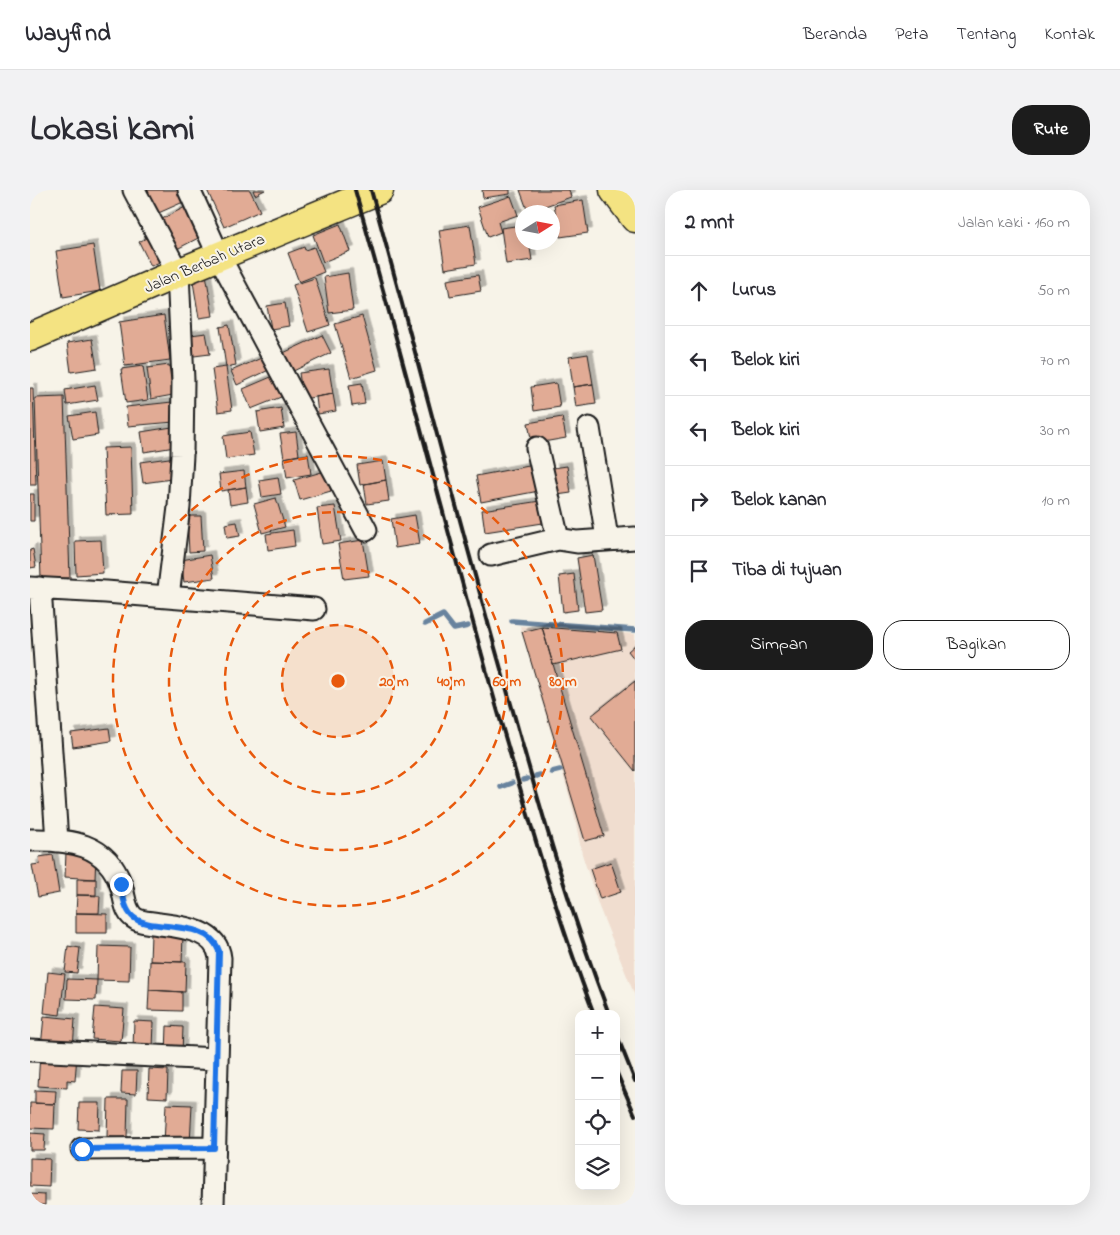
<!DOCTYPE html>
<html lang="id">
<head>
<meta charset="utf-8">
<style>
  body { margin:0; font-family:"Indie Flower",sans-serif; background:#f2f2f3; color:#2b2b33 }
  .controls { position:absolute; right:15px; bottom:15px; display:grid; overflow:hidden; border-radius:10px; box-shadow:0 5px 20px #0002 }
  .controls button { width:45px; height:45px; display:grid; place-items:center; padding:0; border:0; border-bottom:1px solid #e1e1e2; background:#fff; color:#2b2b33; font:25px sans-serif }
  .compass { position:absolute; left:485px; top:15px; width:45px; height:45px; border-radius:50%; background:#fff; box-shadow:0 5px 20px #0002; rotate:79deg }
  .stop { position:absolute; width:15px; height:15px; margin:-11px; border:4px solid #1a73e8; border-radius:50%; background:#fff }
  .stop.end { background:#1a73e8; border-color:#fff; box-shadow:0 1px 5px #0008 }
  .list { margin:0; padding:0; list-style:none }
  h2 { display:flex; justify-content:space-between; align-items:center; height:65px; margin:0; padding:0 20px; font-size:21px }
  h2 small { font-size:16px; font-weight:400; color:#7c7c81 }
  .list li { display:grid; grid-template-columns:32px 1fr auto; gap:15px; align-items:center; box-sizing:border-box; height:70px; padding:0 20px; border-top:1px solid #e1e1e2 }
  .list b { display:block; font-size:19px; white-space:nowrap }
  .list em { font-size:16px; font-style:normal; color:#7c7c81 }
  .actions { display:flex; gap:10px; padding:15px 20px }
  .actions a { flex:1; padding:11px 0; border:1px solid #1c1c1c; border-radius:20px; text-align:center; font-size:18px; color:#1c1c1c }
  .actions .main { background:#1c1c1c; color:#fff }
  .icon { flex:none; width:28px; height:28px; fill:none; stroke:currentColor; stroke-width:2; stroke-linecap:round; stroke-linejoin:round }
  .map { position:relative; flex:none; width:605px; height:1015px; overflow:hidden; border-radius:20px }
  header { display:flex; align-items:center; gap:30px; box-sizing:border-box; height:70px; padding:0 25px; background:#fff; border-bottom:1px solid #e1e1e2 }
  header strong { font-size:24px }
  nav { display:flex; gap:28px; margin-inline-start:auto; font-size:18px }
  .intro { display:flex; align-items:center; justify-content:space-between; box-sizing:border-box; height:120px; padding:0 30px }
  h1 { margin:0; font-size:35px }
  .button { padding:12px 22px; border-radius:20px; background:#1c1c1c; color:#fff; font-size:18px; font-weight:700 }
  main { display:flex; gap:30px; padding:0 30px }
  aside { flex:1; background:#fff; border-radius:20px; box-shadow:0 5px 20px #0002 }
  .map>svg:first-child { display:block }
</style>
</head>
<body>
<header>
<strong>Wayfind</strong>
<nav><a>Beranda</a><a>Peta</a><a>Tentang</a><a>Kontak</a></nav>
</header>
<div class="intro"><h1>Lokasi kami</h1><a class="button">Rute</a></div>
<main>
<div class="map">
<svg width="605" height="1015" viewBox="0 0 605 1015">
  <defs>
    <filter id="shadow"><feDropShadow dx="4.5" dy="-4.5" stdDeviation="0" flood-color="#0004"/></filter>
  </defs>
  <rect width="100%" height="100%" fill="#f7f3e8"/>
  <filter id="ink" filterUnits="userSpaceOnUse"><feTurbulence type="fractalNoise" baseFrequency=".02" numOctaves="2"/><feDisplacementMap in="SourceGraphic" scale="10" xChannelSelector="R" yChannelSelector="G"/><feConvolveMatrix kernelMatrix="1 2 1 2 8 2 1 2 1" color-interpolation-filters="sRGB"/></filter>
  <g filter="url(#ink)">
    <path fill="#f0ddcf" d="M 490,436 L 605,444 L 605,806 L 569,717 L 552,664 L 543,619 Z"/>
    <g fill="none" stroke-linecap="round" stroke-linejoin="round">
      <path stroke="#68839e" stroke-width="5.5" d="M 482,431 L 605,440
        M 395,434 L 413,425 L 424,439 L 438,436
        M 522,582 L 530,580
        M 506,586 L 510,585
        M 493,590 L 497,589
        M 471,597 L 482,593"/>
    </g>
    <path fill="#e1ab95" stroke="#1c1c1c" filter="url(#shadow)" d="M 113,0 L 155,0 L 160,9 L 124,25 Z
      M 177,0 L 220,0 L 230,21 L 194,37 Z
      M 223,0 L 235,0 L 225,5 Z
      M 452,0 L 480,0 L 480,4 L 453,8 Z
      M 490,0 L 539,0 L 541,7 L 498,22 Z
      M 481,6 L 488,25 L 468,32 L 471,42 L 458,47 L 448,17 Z
      M 553,10 L 558,43 L 530,47 L 524,15 Z
      M 161,14 L 176,44 L 147,59 L 132,29 Z
      M 310,34 L 320,61 L 293,72 L 283,45 Z
      M 440,35 L 446,74 L 415,79 L 409,40 Z
      M 492,35 L 492,52 L 499,52 L 502,70 L 476,74 L 471,38 Z
      M 125,43 L 138,68 L 121,76 L 109,52 Z
      M 63,55 L 70,101 L 33,107 L 26,61 Z
      M 274,57 L 275,60 L 284,57 L 294,82 L 269,92 L 258,63 Z
      M 318,83 L 323,120 L 299,123 L 294,87 Z
      M 176,84 L 183,126 L 169,128 L 162,86 Z
      M 448,85 L 451,101 L 420,106 L 417,90 Z
      M 285,88 L 300,135 L 278,142 L 263,95 Z
      M 255,113 L 259,136 L 241,139 L 237,116 Z
      M 134,125 L 140,170 L 95,176 L 89,132 Z
      M 332,126 L 347,180 L 321,188 L 305,134 Z
      M 199,135 L 206,175 L 196,177 L 190,137 Z
      M 176,143 L 180,164 L 156,167 L 153,146 Z
      M 292,145 L 301,163 L 257,184 L 249,165 Z
      M 62,149 L 67,178 L 41,182 L 37,153 Z
      M 558,164 L 563,194 L 543,197 L 539,167 Z
      M 236,166 L 241,179 L 207,195 L 201,181 Z
      M 139,175 L 143,205 L 121,209 L 117,178 Z
      M 113,176 L 118,210 L 96,213 L 91,179 Z
      M 196,177 L 202,220 L 188,222 L 182,179 Z
      M 299,179 L 303,204 L 273,209 L 269,183 Z
      M 248,184 L 256,205 L 221,219 L 213,199 Z
      M 332,193 L 335,214 L 322,216 L 319,195 Z
      M 526,193 L 530,217 L 504,221 L 501,197 Z
      M 563,194 L 566,214 L 546,217 L 543,197 Z
      M 65,195 L 68,210 L 37,215 L 35,200 Z
      M 0,198 L 3,198 L 6,295 L 0,295 Z
      M 303,204 L 306,221 L 288,224 L 286,207 Z
      M 34,207 L 40,388 L 11,389 L 5,208 Z
      M 142,212 L 144,232 L 98,236 L 96,217 Z
      M 251,218 L 254,238 L 230,242 L 227,222 Z
      M 65,222 L 68,245 L 43,249 L 39,226 Z
      M 532,227 L 536,248 L 502,254 L 498,233 Z
      M 142,237 L 145,257 L 114,262 L 111,242 Z
      M 220,242 L 224,265 L 196,269 L 193,246 Z
      M 266,242 L 269,265 L 254,268 L 250,244 Z
      M 101,257 L 103,324 L 76,325 L 73,258 Z
      M 278,264 L 281,284 L 257,288 L 254,268 Z
      M 146,267 L 149,288 L 113,293 L 110,272 Z
      M 353,271 L 356,290 L 330,295 L 327,275 Z
      M 504,275 L 509,301 L 451,312 L 446,286 Z
      M 537,276 L 541,303 L 527,305 L 523,278 Z
      M 214,281 L 216,297 L 191,301 L 189,284 Z
      M 295,281 L 301,301 L 270,310 L 264,290 Z
      M 248,287 L 251,304 L 232,307 L 229,290 Z
      M 356,290 L 359,311 L 337,314 L 334,294 Z
      M 216,297 L 218,312 L 200,315 L 198,300 Z
      M 0,304 L 4,304 L 4,331 L 0,331 Z
      M 246,308 L 255,337 L 232,343 L 224,314 Z
      M 510,311 L 513,333 L 455,342 L 452,320 Z
      M 305,316 L 311,351 L 292,354 L 287,318 Z
      M 385,325 L 390,354 L 365,358 L 361,329 Z
      M 157,326 L 171,326 L 173,361 L 159,362 Z
      M 207,332 L 210,346 L 197,348 L 195,334 Z
      M 263,340 L 265,356 L 238,360 L 236,344 Z
      M 71,350 L 73,383 L 46,385 L 45,351 Z
      M 333,350 L 339,386 L 314,389 L 308,354 Z
      M 3,359 L 6,377 L 0,378 L 0,360 Z
      M 180,365 L 184,388 L 154,392 L 151,370 Z
      M 563,365 L 572,420 L 555,422 L 547,368 Z
      M 544,384 L 548,420 L 533,422 L 529,386 Z
      M 512,437 L 574,646 L 555,651 L 492,442 Z
      M 512,437 L 587,443 L 591,459 L 523,475 Z
      M 605,455 L 605,470 L 598,461 Z
      M 605,491 L 605,581 L 561,526 Z
      M 79,538 L 81,551 L 43,557 L 41,543 Z
      M 36,662 L 66,663 L 65,689 L 35,687 Z
      M 23,665 L 29,703 L 8,707 L 2,675 L 10,674 L 9,667 Z
      M 581,672 L 591,702 L 570,709 L 560,679 Z
      M 47,689 L 66,689 L 66,705 L 47,705 Z
      M 47,705 L 70,706 L 69,723 L 46,723 Z
      M 46,723 L 77,724 L 77,743 L 46,743 Z
      M 121,744 L 153,745 L 152,772 L 120,771 Z
      M 38,756 L 50,758 L 47,783 L 35,782 Z
      M 68,756 L 100,757 L 99,791 L 67,790 Z
      M 120,771 L 156,772 L 155,802 L 119,800 Z
      M 18,782 L 35,784 L 30,825 L 14,823 Z
      M 37,789 L 67,790 L 66,810 L 36,809 Z
      M 119,800 L 152,802 L 152,821 L 118,820 Z
      M 65,817 L 94,819 L 91,851 L 62,849 Z
      M 14,826 L 45,829 L 43,859 L 11,857 Z
      M 104,831 L 124,832 L 123,858 L 103,858 Z
      M 137,836 L 153,837 L 152,864 L 136,864 Z
      M 10,863 L 47,865 L 45,891 L 37,890 L 37,898 L 8,896 Z
      M 119,879 L 138,880 L 137,908 L 118,907 Z
      M 92,881 L 107,881 L 106,904 L 91,903 Z
      M 5,900 L 26,901 L 25,914 L 5,913 Z
      M 78,909 L 98,909 L 97,948 L 77,947 Z
      M 0,913 L 25,914 L 24,939 L 0,938 Z
      M 49,913 L 70,913 L 69,940 L 48,939 Z
      M 136,914 L 162,915 L 160,954 L 134,953 Z
      M 0,943 L 15,944 L 14,960 L 0,960 Z
      M 0,968 L 20,969 L 19,997 L 0,996 Z
      M 0,1004 L 15,1005 L 15,1015 L 0,1015 Z"/>
    <g fill="none" stroke-linecap="round" stroke-linejoin="round">
      <defs>
        <path id="minor" d="M 104,0 L 148,83 L 153,190 L 152,265 L 149,317 L 138,407
          M 159,0 L 189,66 L 336,340
          M 559,238 L 577,348
          M 507,258 L 528,349
          M 461,365 L 528,349 L 547,352 L 605,348
          M 0,398 L 76,402 L 284,419
          M 10,398 L 27,651
          M 0,650 C 39,649 77,653 91,695 C 95,706 94,719 103,727 C 110,733 120,732 129,734 C 152,737 187,740 190,768 L 183,1015
          M 0,860 L 187,869
          M 52,959 L 184,958"/>
        <path id="major" d="M 0,147 L 148,83 L 349,0"/>
        <path id="highway" d="M 584,0 L 605,28"/>
      </defs>
      <use href="#minor" stroke="#1c1c1c" stroke-width="25"/>
      <use href="#major" stroke="#1c1c1c" stroke-width="31"/>
      <use href="#highway" stroke="#1c1c1c" stroke-width="31"/>
      <use href="#minor" stroke="#f7f3e8" stroke-width="21"/>
      <use href="#major" stroke="#f4e382" stroke-width="28"/>
      <use href="#highway" stroke="#f4e382" stroke-width="28"/>
      <path stroke="#1c1c1c" stroke-width="4" d="M 325,0 C 376,178 421,358 472,536 C 500,633 528,730 564,824
        M 341,0 C 390,176 434,353 485,528 C 513,628 542,727 579,824
        M 586,843 L 605,891
        M 586,881 L 605,925"/>
    </g>
  </g>
  <g fill="none" stroke-linecap="round" stroke-linejoin="round" filter="url(#ink)">
    <path stroke="#1a73e8" stroke-width="6" d="M 52,959 L 184,958 L 189,761 C 177,727 121,743 103,727 C 94,719 93,705 91,694"/>
  </g>
  <circle cx="308" cy="491" r="56" fill="#e8590c" fill-opacity=".12"/>
  <g fill="none" stroke="#e8590c" stroke-width="2.5" stroke-dasharray="9 6">
    <circle cx="308" cy="491" r="56"/>
    <circle cx="308" cy="491" r="113"/>
    <circle cx="308" cy="491" r="169"/>
    <circle cx="308" cy="491" r="225"/>
  </g>
  <g text-anchor="middle" stroke-width="4" stroke-linejoin="round" paint-order="stroke">
    <g font-size="16" fill="#1c1c1c" stroke="#f7f3e8">
      <text transform="translate(174 72) rotate(-23)" y="6">Jalan Berbah Utara</text>
    </g>
  </g>
  <circle cx="308" cy="491" r="8" fill="#e8590c" stroke="#f7f3e8" stroke-width="2.5"/>
  <g font-size="15" text-anchor="middle" font-weight="bold" fill="#e8590c" stroke="#f7f3e8" stroke-width="4" stroke-linejoin="round" paint-order="stroke">
    <text x="364" y="496">20 m</text>
    <text x="421" y="496">40 m</text>
    <text x="477" y="496">60 m</text>
    <text x="533" y="496">80 m</text>
  </g>
</svg>
<div class="controls">
<button>+</button>
<button>−</button>
<button><svg class="icon" aria-label="locate" viewBox="0 0 24 24"><circle cx="12" cy="12" r="6"/><path d="M12 2v4M12 18v4M2 12h4M18 12h4"/></svg></button>
<button><svg class="icon" aria-label="layers" viewBox="0 0 24 24"><path d="M12 4l9 5-9 5-9-5zM3 14l9 5 9-5"/></svg></button>
</div>
<svg class="compass" viewBox="-18 -18 36 36"><path d="M0-13l5 13h-10z" fill="#e53935"/><path d="M0 13l5-13h-10z" fill="#7c7c81"/></svg>
<div class="stop" style="left:52px;top:959px"></div>
<div class="stop end" style="left:91px;top:694px"></div>
</div>
<aside>
<h2>2 mnt<small>Jalan kaki · 160 m</small></h2>
<ul class="list">
<li><svg class="icon" aria-label="ahead" viewBox="0 0 24 24"><path d="M12 20V5M6 11l6-6 6 6"/></svg><div><b>Lurus</b></div><em>50 m</em></li>
<li><svg class="icon" aria-label="left" viewBox="0 0 24 24"><path d="M17 20v-9H6M10 6l-5 5 5 5"/></svg><div><b>Belok kiri</b></div><em>70 m</em></li>
<li><svg class="icon" aria-label="left" viewBox="0 0 24 24"><path d="M17 20v-9H6M10 6l-5 5 5 5"/></svg><div><b>Belok kiri</b></div><em>30 m</em></li>
<li><svg class="icon" aria-label="right" viewBox="0 0 24 24"><path d="M7 20v-9h11M14 6l5 5-5 5"/></svg><div><b>Belok kanan</b></div><em>10 m</em></li>
<li><svg class="icon" aria-label="arrive" viewBox="0 0 24 24"><path d="M6 21V4h12l-3 4 3 4H6"/></svg><div><b>Tiba di tujuan</b></div></li>
</ul>
<div class="actions"><a class="main">Simpan</a><a>Bagikan</a></div>
</aside>
</main>
</body>
</html>
